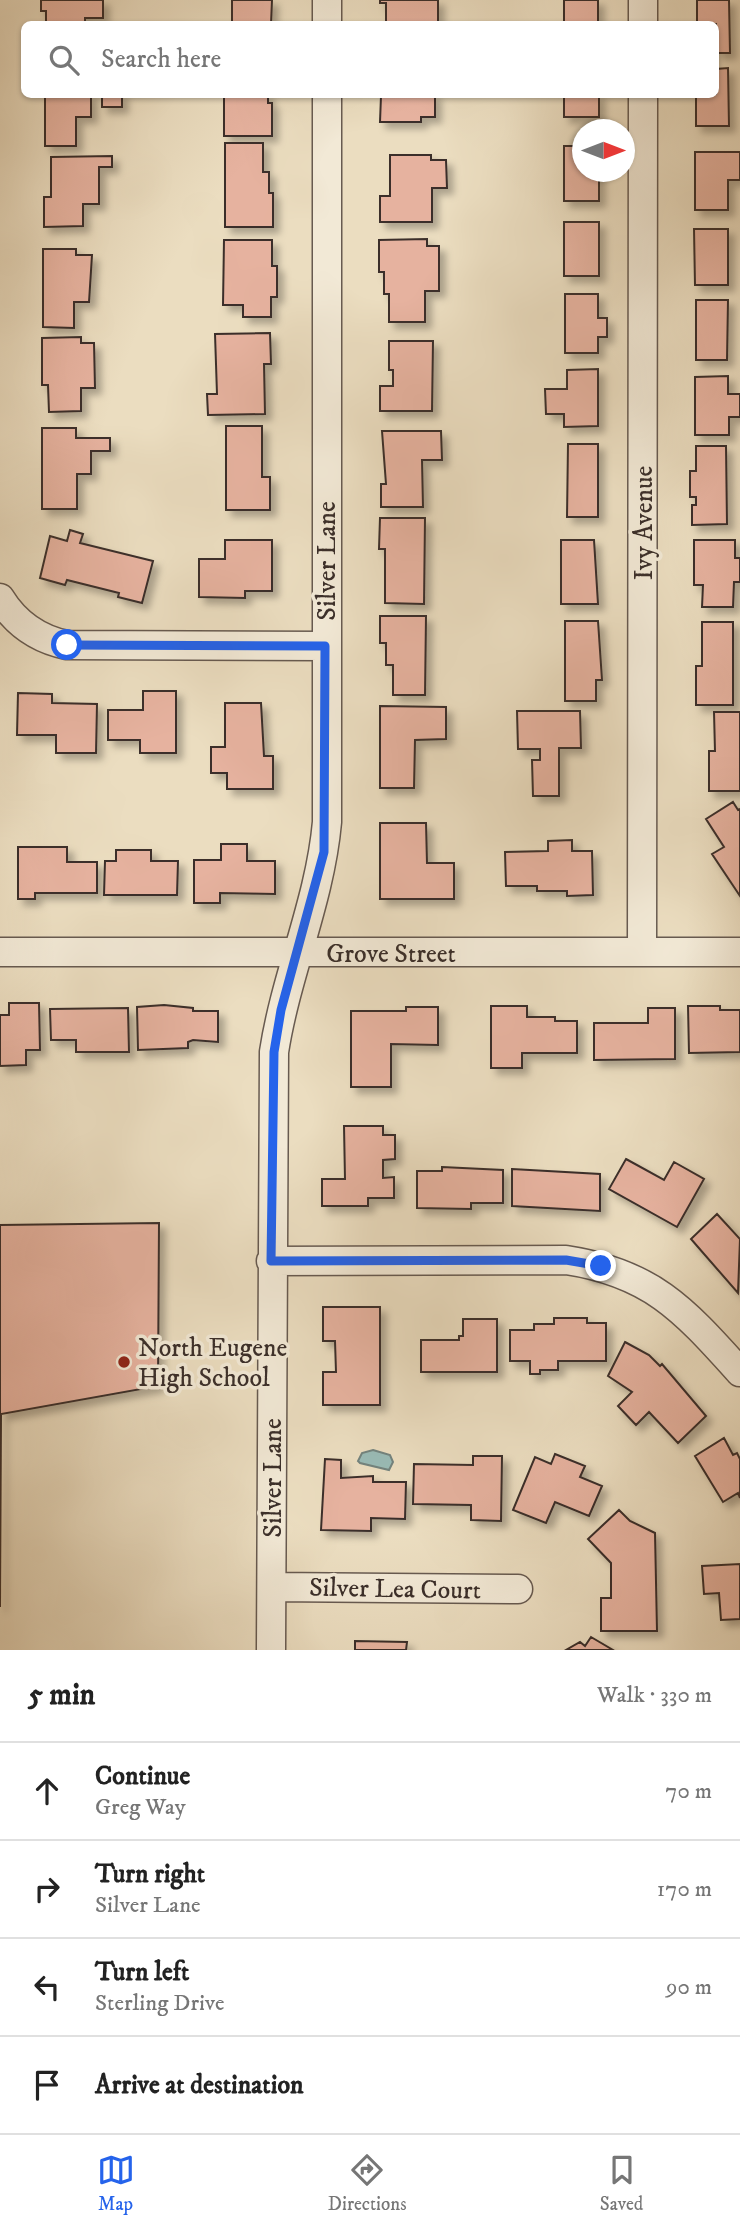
<!DOCTYPE html>
<html lang="en">
<head>
<meta charset="utf-8">
<style>
  body { margin:0; font-family:"IM FELL DW Pica",serif; background:#f6f6f6; color:#222 }
  .compass { position:absolute; left:572px; top:119px; width:63px; height:63px; border-radius:50%; background:#fff; box-shadow:0 2px 5px #0004; rotate:90deg }
  .stop { position:absolute; width:21px; height:21px; margin:-16px; border:5px solid #2563eb; border-radius:50%; background:#fff }
  .stop.end { background:#2563eb; border-color:#fff; box-shadow:0 2px 7px #0008 }
  .list { margin:0; padding:0; list-style:none }
  h2 { display:flex; justify-content:space-between; align-items:center; height:91px; margin:0; padding:0 28px; font-size:30px }
  h2 small { font-size:23px; font-weight:400; color:#767676 }
  .list li { display:grid; grid-template-columns:46px 1fr auto; gap:21px; align-items:center; box-sizing:border-box; height:98px; padding:0 28px; border-top:2px solid #e0e0e0 }
  .list b { display:block; font-size:26px; white-space:nowrap }
  .list p { margin:0; font-size:23px; white-space:nowrap; color:#767676 }
  .list em { font-size:23px; font-style:normal; color:#767676 }
  .icon { flex:none; width:38px; height:38px; fill:none; stroke:currentColor; stroke-width:2; stroke-linecap:round; stroke-linejoin:round }
  .map { position:relative; flex:none; width:740px; height:1650px; overflow:hidden }
  .search { position:absolute; background:#fff; box-shadow:0 2px 5px #0004; left:21px; right:21px; top:21px; height:77px; display:flex; align-items:center; gap:18px; box-sizing:border-box; padding:0 24px; border-radius:10px; color:#767676; font-size:26px }
  .sheet { height:483px; background:#fff }
  nav { display:flex; justify-content:space-around; align-items:center; box-sizing:border-box; height:98px; border-top:2px solid #e0e0e0; background:#fff; font-size:19px; color:#767676 }
  nav a { display:grid; justify-items:center; gap:4px }
  nav .on { color:#2563eb }
  .map>svg:first-child { display:block }
</style>
</head>
<body>
<div class="map">
<svg width="740" height="1650" viewBox="0 0 740 1650">
  <defs>
    <filter id="shadow"><feDropShadow dx="6" dy="6" stdDeviation="3.5" flood-color="#0004"/></filter>
  </defs>
  <rect width="100%" height="100%" fill="#ebddc0"/>
  <filter id="stains"><feTurbulence type="fractalNoise" baseFrequency=".00286" numOctaves="4"/><feColorMatrix values="0 0 0 0 .2 0 0 0 0 .09 0 0 0 0 .02 0 0 0 .5 -.17"/></filter>
  <radialGradient id="worn" r=".72"><stop offset=".6" stop-color="#630" stop-opacity="0"/><stop offset="1" stop-color="#630" stop-opacity=".3"/></radialGradient>
  <path fill="#99bbb6" stroke="#73837e" stroke-width="2" d="M 373,1450 L 390,1455 L 393,1462 L 389,1470 L 360,1463 L 358,1461 L 362,1453 Z"/>
  <path fill="#e6b29f" stroke="#3b2f2a" stroke-width="2" filter="url(#shadow)" d="M 41,0 L 103,0 L 103,18 L 85,18 L 85,24 L 46,24 L 46,11 L 41,11 Z
    M 232,0 L 272,0 L 271,24 L 232,24 Z
    M 380,0 L 438,0 L 438,24 L 386,24 L 386,3 L 380,3 Z
    M 564,0 L 598,0 L 598,24 L 564,24 Z
    M 697,0 L 729,0 L 730,53 L 716,53 L 716,24 L 697,24 Z
    M 728,68 L 729,126 L 696,126 L 696,94 L 716,94 L 716,69 Z
    M 45,94 L 91,94 L 91,117 L 76,117 L 76,146 L 45,146 Z
    M 102,94 L 122,94 L 122,107 L 102,107 Z
    M 224,94 L 268,94 L 268,103 L 272,103 L 272,136 L 224,136 Z
    M 387,94 L 435,94 L 435,117 L 421,117 L 421,122 L 380,122 L 381,96 Z
    M 564,94 L 599,94 L 599,117 L 564,117 Z
    M 225,143 L 263,143 L 263,172 L 269,172 L 269,193 L 273,193 L 273,227 L 225,227 Z
    M 564,146 L 582,146 L 582,172 L 599,172 L 599,201 L 564,201 Z
    M 695,152 L 740,152 L 740,180 L 728,180 L 728,210 L 695,210 Z
    M 390,155 L 431,155 L 431,160 L 446,160 L 447,188 L 432,188 L 432,222 L 380,222 L 380,196 L 390,196 Z
    M 112,156 L 112,167 L 99,167 L 99,204 L 83,204 L 83,226 L 44,227 L 44,197 L 51,197 L 51,157 Z
    M 564,222 L 599,222 L 599,276 L 564,276 Z
    M 694,229 L 728,229 L 728,285 L 695,285 Z
    M 427,239 L 427,246 L 439,246 L 439,291 L 425,291 L 425,322 L 389,322 L 389,294 L 384,294 L 384,272 L 379,272 L 379,240 Z
    M 224,240 L 272,240 L 272,266 L 277,266 L 277,297 L 271,297 L 271,317 L 243,317 L 243,305 L 223,305 Z
    M 43,249 L 76,249 L 76,255 L 92,255 L 89,302 L 74,302 L 74,328 L 43,327 Z
    M 565,294 L 598,294 L 598,318 L 607,318 L 607,337 L 598,337 L 598,353 L 565,353 Z
    M 696,300 L 728,300 L 727,360 L 696,360 Z
    M 270,333 L 271,364 L 264,364 L 265,414 L 208,415 L 207,394 L 217,394 L 215,334 Z
    M 81,337 L 81,343 L 94,343 L 95,388 L 81,388 L 81,411 L 49,412 L 48,385 L 42,385 L 42,338 Z
    M 389,341 L 433,341 L 432,411 L 380,411 L 380,386 L 393,386 L 393,370 L 389,370 Z
    M 598,369 L 598,426 L 564,427 L 564,414 L 546,414 L 545,389 L 567,389 L 567,370 Z
    M 728,376 L 728,394 L 740,394 L 740,417 L 729,417 L 729,435 L 695,435 L 695,377 Z
    M 226,426 L 262,426 L 262,477 L 270,477 L 270,510 L 226,510 Z
    M 42,428 L 76,428 L 76,438 L 110,438 L 110,451 L 91,451 L 91,474 L 77,474 L 77,509 L 42,509 Z
    M 382,431 L 441,431 L 442,460 L 422,460 L 423,507 L 381,507 L 381,484 L 386,484 Z
    M 568,444 L 598,444 L 598,517 L 567,517 Z
    M 696,446 L 726,446 L 727,524 L 692,525 L 692,505 L 696,505 L 696,497 L 690,497 L 690,471 L 696,471 Z
    M 380,518 L 425,518 L 424,604 L 385,603 L 385,549 L 379,549 Z
    M 70,530 L 83,534 L 80,543 L 153,561 L 142,603 L 118,597 L 119,593 L 67,580 L 65,585 L 40,578 L 50,536 L 67,541 Z
    M 225,540 L 272,540 L 272,591 L 245,591 L 245,598 L 199,597 L 199,559 L 225,559 Z
    M 561,540 L 594,540 L 598,604 L 561,604 Z
    M 694,540 L 735,540 L 735,558 L 740,558 L 740,582 L 734,582 L 733,607 L 702,607 L 703,585 L 694,585 Z
    M 380,616 L 426,616 L 425,695 L 393,695 L 393,665 L 386,665 L 386,643 L 380,643 Z
    M 565,621 L 598,621 L 602,680 L 596,680 L 596,701 L 565,701 Z
    M 702,622 L 733,622 L 733,705 L 696,705 L 696,666 L 702,666 Z
    M 143,691 L 176,691 L 176,753 L 140,753 L 140,740 L 108,740 L 108,710 L 143,710 Z
    M 18,693 L 52,694 L 52,703 L 97,704 L 96,753 L 56,753 L 56,735 L 17,735 Z
    M 225,703 L 261,703 L 264,756 L 273,756 L 273,789 L 227,789 L 227,773 L 211,773 L 211,747 L 225,747 Z
    M 380,706 L 446,707 L 446,739 L 415,740 L 414,788 L 380,788 Z
    M 517,711 L 580,711 L 581,748 L 559,748 L 559,796 L 533,796 L 532,760 L 540,760 L 540,749 L 518,749 Z
    M 714,712 L 740,712 L 740,791 L 709,791 L 709,751 L 715,751 Z
    M 733,802 L 738,810 L 740,809 L 740,896 L 712,854 L 724,847 L 706,819 Z
    M 380,823 L 426,823 L 427,863 L 454,863 L 454,899 L 380,899 Z
    M 572,840 L 572,851 L 592,851 L 593,895 L 567,896 L 567,891 L 537,891 L 537,886 L 506,886 L 505,852 L 548,851 L 548,841 Z
    M 221,844 L 247,844 L 247,861 L 275,861 L 275,894 L 220,893 L 220,903 L 194,903 L 194,860 L 221,860 Z
    M 18,847 L 67,847 L 67,862 L 97,862 L 97,893 L 35,893 L 35,899 L 18,899 Z
    M 116,850 L 151,850 L 151,861 L 178,861 L 177,895 L 104,895 L 105,861 L 116,861 Z
    M 9,1003 L 39,1003 L 40,1050 L 26,1050 L 26,1065 L 0,1066 L 0,1015 L 9,1015 Z
    M 164,1005 L 193,1008 L 193,1011 L 218,1011 L 218,1042 L 193,1040 L 188,1042 L 188,1048 L 138,1050 L 137,1007 Z
    M 491,1006 L 527,1006 L 527,1017 L 555,1017 L 555,1021 L 577,1021 L 577,1053 L 522,1053 L 522,1068 L 491,1068 Z
    M 688,1006 L 720,1006 L 720,1010 L 740,1010 L 740,1052 L 689,1053 Z
    M 406,1007 L 438,1007 L 438,1045 L 391,1044 L 391,1087 L 351,1087 L 351,1011 L 406,1011 Z
    M 128,1008 L 129,1052 L 76,1052 L 76,1040 L 51,1040 L 50,1009 Z
    M 648,1008 L 675,1008 L 675,1059 L 594,1060 L 594,1023 L 648,1023 Z
    M 344,1126 L 383,1126 L 383,1135 L 395,1135 L 395,1159 L 383,1160 L 383,1178 L 394,1177 L 394,1198 L 368,1198 L 368,1206 L 322,1206 L 322,1179 L 345,1179 Z
    M 626,1159 L 664,1180 L 674,1162 L 704,1179 L 677,1227 L 609,1189 Z
    M 442,1167 L 503,1170 L 503,1203 L 471,1203 L 471,1209 L 417,1208 L 417,1171 L 442,1171 Z
    M 512,1169 L 600,1174 L 600,1211 L 512,1206 Z
    M 717,1214 L 740,1239 L 738,1293 L 691,1239 Z
    M 159,1223 L 158,1386 L 1,1414 L 0,1607 L 0,1225 Z
    M 323,1307 L 380,1307 L 380,1405 L 323,1405 L 323,1372 L 336,1372 L 335,1341 L 323,1341 Z
    M 554,1318 L 587,1318 L 587,1323 L 606,1323 L 606,1361 L 558,1361 L 558,1370 L 540,1370 L 540,1374 L 530,1374 L 530,1361 L 510,1361 L 510,1330 L 534,1330 L 534,1324 L 554,1324 Z
    M 463,1319 L 497,1319 L 497,1372 L 421,1372 L 421,1340 L 459,1340 L 459,1336 L 463,1336 Z
    M 625,1342 L 649,1355 L 660,1366 L 662,1364 L 706,1416 L 678,1443 L 649,1412 L 636,1425 L 618,1406 L 632,1392 L 608,1376 Z
    M 724,1438 L 733,1455 L 737,1453 L 740,1459 L 740,1498 L 738,1493 L 723,1502 L 695,1456 Z
    M 555,1454 L 585,1466 L 580,1477 L 602,1486 L 589,1516 L 555,1502 L 546,1523 L 513,1510 L 535,1457 L 551,1464 Z
    M 473,1456 L 502,1456 L 501,1521 L 471,1520 L 471,1505 L 413,1504 L 414,1464 L 473,1465 Z
    M 325,1459 L 341,1460 L 341,1478 L 373,1476 L 373,1482 L 406,1482 L 405,1519 L 371,1518 L 371,1531 L 321,1530 Z
    M 619,1510 L 630,1521 L 655,1533 L 657,1631 L 601,1631 L 601,1598 L 611,1598 L 611,1563 L 588,1539 Z
    M 740,1564 L 740,1619 L 721,1620 L 719,1593 L 704,1594 L 702,1566 Z
    M 591,1637 L 613,1650 L 566,1650 L 580,1642 L 585,1646 Z
    M 355,1641 L 407,1642 L 406,1650 L 355,1650 Z"/>
  <g fill="none" stroke-linecap="round" stroke-linejoin="round">
    <defs>
      <path id="minor" d="M 327,24 L 327,0
        M 643,24 L 643,0
        M 0,598 C 16,624 38,639 67,645 L 325,646
        M 0,952 L 740,952
        M 642,952 L 643,94
        M 271,1261 L 566,1260 C 652,1273 684,1310 740,1372
        M 272,1587 L 518,1589
        M 271,1650 L 274,1052 C 286,974 320,901 327,822 L 327,94"/>
    </defs>
    <use href="#minor" stroke="#675a50" stroke-width="31"/>
    <use href="#minor" stroke="#f2e9d6" stroke-width="28"/>
  </g>
  <g fill="none" stroke-linecap="round" stroke-linejoin="round">
    <path stroke="#2563eb" stroke-width="9" d="M 67,645 L 325,646 L 324,852 L 281,1010 L 274,1052 L 271,1261 L 566,1260 L 601,1266"/>
  </g>
  <circle fill="#8f2418" stroke="#f2e9d6" stroke-width="2.5" cx="124" cy="1362" r="7"/>
  <g text-anchor="middle" stroke-width="7" stroke-linejoin="round" paint-order="stroke">
    <g font-size="26" fill="#3b2f2a" stroke="#f2e9d6">
      <text transform="translate(643 523) rotate(-90)" y="9">Ivy Avenue</text>
      <text transform="translate(326 561) rotate(-90)" y="9">Silver Lane</text>
      <text x="391" y="962">Grove Street</text>
      <text transform="translate(272 1478) rotate(-90)" y="9">Silver Lane</text>
      <text transform="translate(395 1588) rotate(1)" y="9">Silver Lea Court</text>
    </g>
    <g font-size="26" fill="#3b2f2a" stroke="#f2e9d6" text-anchor="start">
      <text x="138" y="1356">North Eugene<tspan x="138" dy="30">High School</tspan></text>
    </g>
  </g>
  <rect width="100%" height="100%" filter="url(#stains)"/>
  <rect width="100%" height="100%" fill="url(#worn)"/>
</svg>
<svg class="compass" viewBox="-18 -18 36 36"><path d="M0-13l5 13h-10z" fill="#e53935"/><path d="M0 13l5-13h-10z" fill="#767676"/></svg>
<div class="stop" style="left:67px;top:645px"></div>
<div class="stop end" style="left:601px;top:1266px"></div>
<div class="search"><svg class="icon" aria-label="search" viewBox="0 0 24 24"><circle cx="10" cy="10" r="6"/><path d="M15 15l6 6"/></svg>Search here</div>
</div>
<section class="sheet">
<h2>5 min<small>Walk · 330 m</small></h2>
<ul class="list">
<li><svg class="icon" aria-label="ahead" viewBox="0 0 24 24"><path d="M12 20V5M6 11l6-6 6 6"/></svg><div><b>Continue</b><p>Greg Way</p></div><em>70 m</em></li>
<li><svg class="icon" aria-label="right" viewBox="0 0 24 24"><path d="M7 20v-9h11M14 6l5 5-5 5"/></svg><div><b>Turn right</b><p>Silver Lane</p></div><em>170 m</em></li>
<li><svg class="icon" aria-label="left" viewBox="0 0 24 24"><path d="M17 20v-9H6M10 6l-5 5 5 5"/></svg><div><b>Turn left</b><p>Sterling Drive</p></div><em>90 m</em></li>
<li><svg class="icon" aria-label="arrive" viewBox="0 0 24 24"><path d="M6 21V4h12l-3 4 3 4H6"/></svg><div><b>Arrive at destination</b></div></li>
</ul>
</section>
<nav>
<a class="on"><svg class="icon" aria-label="map" viewBox="0 0 24 24"><path d="M3 6l6-2 6 2 6-2v14l-6 2-6-2-6 2zM9 4v14M15 6v14"/></svg>Map</a>
<a><svg class="icon" aria-label="directions" viewBox="0 0 24 24"><path d="M12 3l9 9-9 9-9-9zM9 14v-3h6M13 9l2 2-2 2"/></svg>Directions</a>
<a><svg class="icon" aria-label="saved" viewBox="0 0 24 24"><path d="M7 4h10v16l-5-4-5 4z"/></svg>Saved</a>
</nav>
</body>
</html>
